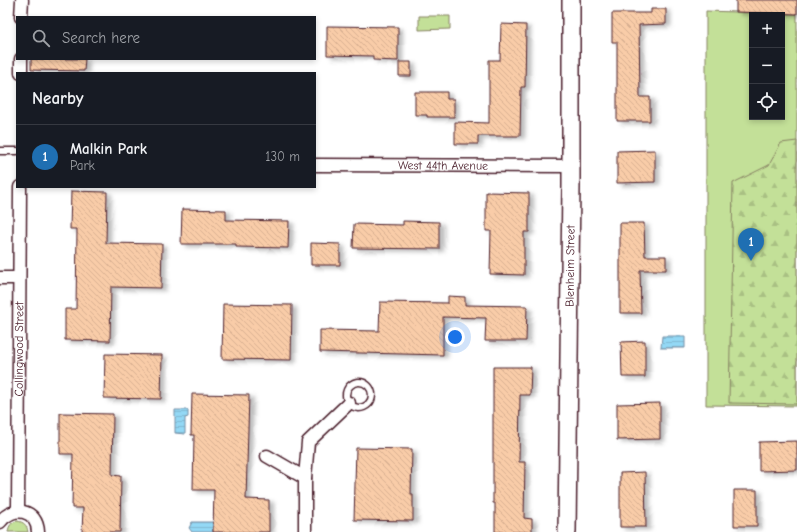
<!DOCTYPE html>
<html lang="en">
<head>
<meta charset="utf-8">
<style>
  body { margin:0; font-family:"Comic Neue",sans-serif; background:#20242c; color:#f1f3f6 }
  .controls { position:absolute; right:12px; top:12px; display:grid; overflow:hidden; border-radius:0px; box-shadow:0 2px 6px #0003 }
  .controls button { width:36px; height:36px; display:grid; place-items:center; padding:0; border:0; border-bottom:1px solid #363941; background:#171b24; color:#f1f3f6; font:20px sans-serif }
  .you { position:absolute; left:455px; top:337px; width:14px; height:14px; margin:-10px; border:3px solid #fff; border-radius:50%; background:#1a73e8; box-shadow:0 0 0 6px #1a73e833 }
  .badge { display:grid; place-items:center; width:26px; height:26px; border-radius:50%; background:#1f6fb2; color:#fff; font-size:13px; font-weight:700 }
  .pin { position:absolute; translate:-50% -33px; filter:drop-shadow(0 1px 2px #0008) }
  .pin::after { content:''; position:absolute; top:21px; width:14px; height:12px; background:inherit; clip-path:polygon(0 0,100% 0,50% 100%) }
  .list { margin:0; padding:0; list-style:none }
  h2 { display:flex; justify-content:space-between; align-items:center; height:52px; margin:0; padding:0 16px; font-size:17px }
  h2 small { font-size:13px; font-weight:400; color:#9ea1a6 }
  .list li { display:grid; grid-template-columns:26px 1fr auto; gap:12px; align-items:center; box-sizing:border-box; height:64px; padding:0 16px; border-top:1px solid #363941 }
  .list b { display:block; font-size:15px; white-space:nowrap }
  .list p { margin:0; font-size:13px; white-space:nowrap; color:#9ea1a6 }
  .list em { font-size:13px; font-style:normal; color:#9ea1a6 }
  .icon { flex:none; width:22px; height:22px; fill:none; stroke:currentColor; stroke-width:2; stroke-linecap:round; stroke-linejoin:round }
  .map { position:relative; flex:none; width:797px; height:532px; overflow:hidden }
  .search { position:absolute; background:#171b24; box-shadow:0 2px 6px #0003; left:16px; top:16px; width:300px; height:44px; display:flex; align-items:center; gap:10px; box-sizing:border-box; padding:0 14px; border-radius:0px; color:#9ea1a6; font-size:15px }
  .panel { position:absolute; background:#171b24; box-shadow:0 2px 6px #0003; left:16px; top:72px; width:300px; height:116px; border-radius:0px }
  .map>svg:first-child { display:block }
</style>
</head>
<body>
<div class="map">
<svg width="797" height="532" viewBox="0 0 797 532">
  <defs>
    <pattern id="forest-firs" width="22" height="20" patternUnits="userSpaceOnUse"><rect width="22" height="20" fill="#c3e098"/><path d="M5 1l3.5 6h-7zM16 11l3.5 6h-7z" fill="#a9c083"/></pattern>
    <pattern id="water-rules" width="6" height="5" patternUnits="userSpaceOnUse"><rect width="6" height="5" fill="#93d8f5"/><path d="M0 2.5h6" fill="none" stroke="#80b9d2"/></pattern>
    <pattern id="building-back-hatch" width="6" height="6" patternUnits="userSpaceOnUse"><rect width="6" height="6" fill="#f9cca8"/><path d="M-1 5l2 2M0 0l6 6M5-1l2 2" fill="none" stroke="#d7af91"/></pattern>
    <filter id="shadow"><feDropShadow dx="4.5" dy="2.5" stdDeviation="2" flood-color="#0004"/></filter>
  </defs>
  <rect width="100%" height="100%" fill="#fff"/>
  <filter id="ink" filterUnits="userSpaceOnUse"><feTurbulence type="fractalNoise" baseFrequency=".025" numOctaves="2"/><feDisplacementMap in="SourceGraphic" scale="8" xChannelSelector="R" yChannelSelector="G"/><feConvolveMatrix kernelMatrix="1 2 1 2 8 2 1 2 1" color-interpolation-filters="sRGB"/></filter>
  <g filter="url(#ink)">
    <path fill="#c3e098" stroke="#868062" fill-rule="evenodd" d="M 706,11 L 797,14 L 797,406 L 706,405 ZM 752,15 L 782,15 L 782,117 L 752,117 Z
      M 419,16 L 450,16 L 450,29 L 419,30 Z
      M 17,521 C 24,522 27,525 28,532 L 8,532 C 9,525 11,523 17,521 Z"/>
    <path fill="url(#forest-firs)" stroke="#868062" d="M 797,141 L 797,404 L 729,403 L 733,183 L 769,165 L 781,143 Z"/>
    <path fill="url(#water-rules)" stroke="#768ea4" d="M 662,336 L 685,336 L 685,348 L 661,348 Z
      M 175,410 L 188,410 L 188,417 L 185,418 L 185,434 L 175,433 Z
      M 192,522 L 213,522 L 213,532 L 192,532 L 189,528 Z"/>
    <path fill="url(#building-back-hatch)" stroke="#4a1f2b" filter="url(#shadow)" d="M 736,0 L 797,0 L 797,14 L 736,12 Z
      M 651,9 L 666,9 L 666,24 L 639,25 L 640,97 L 650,97 L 650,121 L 617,121 L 617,42 L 612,42 L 612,13 L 651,13 Z
      M 501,24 L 526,25 L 525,87 L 521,87 L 520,136 L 478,136 L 478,144 L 455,144 L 455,122 L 489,123 L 489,60 L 500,60 Z
      M 327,26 L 398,27 L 398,61 L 373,60 L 373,56 L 327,55 Z
      M 31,59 L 85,59 L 84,71 L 31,70 Z
      M 399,62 L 411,62 L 411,76 L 399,76 Z
      M 415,92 L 447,92 L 447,99 L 454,99 L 454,117 L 427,117 L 427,115 L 415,115 Z
      M 655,150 L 655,182 L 617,183 L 617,151 Z
      M 71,191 L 107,192 L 106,243 L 162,244 L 161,288 L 111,287 L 110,341 L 65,340 L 65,309 L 76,309 L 77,229 L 70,229 Z
      M 486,192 L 529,193 L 529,232 L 524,232 L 524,275 L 490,274 L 491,231 L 486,231 Z
      M 182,209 L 226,210 L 226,220 L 289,221 L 288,248 L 236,247 L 236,244 L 181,244 Z
      M 403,221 L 439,222 L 439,249 L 353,248 L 354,224 L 403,225 Z
      M 620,223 L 644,223 L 645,256 L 666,256 L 666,270 L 640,270 L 641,313 L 620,313 Z
      M 311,243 L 340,244 L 340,265 L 311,265 Z
      M 448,296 L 465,297 L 465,305 L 527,306 L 526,341 L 485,341 L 486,318 L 443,317 L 443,355 L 320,352 L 320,330 L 379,331 L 380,302 L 448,303 Z
      M 223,304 L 292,305 L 291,360 L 222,359 Z
      M 645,341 L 645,377 L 622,377 L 621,342 Z
      M 105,354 L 162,355 L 161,399 L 104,398 Z
      M 493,367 L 531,367 L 530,395 L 520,395 L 519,462 L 525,462 L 524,518 L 532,519 L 532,532 L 495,532 L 495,503 L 493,503 Z
      M 192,394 L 249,395 L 246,499 L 269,500 L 269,532 L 213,532 L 214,490 L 193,490 L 194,435 L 191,435 Z
      M 660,403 L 660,439 L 617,440 L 617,404 Z
      M 60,413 L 113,414 L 112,475 L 121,476 L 120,532 L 82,532 L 83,508 L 72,508 L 73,454 L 60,454 Z
      M 797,441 L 797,470 L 759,471 L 759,442 Z
      M 356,448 L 412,449 L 411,494 L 413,494 L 413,521 L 354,520 Z
      M 645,472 L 646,527 L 620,527 L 620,473 Z
      M 734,490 L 757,490 L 757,526 L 734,526 Z"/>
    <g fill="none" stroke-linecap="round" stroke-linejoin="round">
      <defs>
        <path id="lane" d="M 0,151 L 17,151
          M346 395a13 13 0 1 1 26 0a13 13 0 1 1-26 0Z"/>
        <g id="street">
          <path d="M 21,17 L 22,0"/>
          <path d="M 21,73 L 21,59"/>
          <path id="s1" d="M 315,165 L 571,166"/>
          <path d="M 0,278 L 19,278"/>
          <path d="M 267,456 L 305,478"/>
          <path id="s2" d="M 18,511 L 20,187"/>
          <path d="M 0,522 C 13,505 37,509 38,532"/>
          <path d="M 305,532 L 305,478 L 308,442 L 349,403"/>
        </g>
        <g id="secondary">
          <path id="s3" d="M 567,532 L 571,185 L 571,0"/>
        </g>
      </defs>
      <use href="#lane" stroke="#4a1f2b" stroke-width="9"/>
      <use href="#street" stroke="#4a1f2b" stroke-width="15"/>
      <use href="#secondary" stroke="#4a1f2b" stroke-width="20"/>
      <use href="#lane" stroke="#fff" stroke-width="6"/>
      <use href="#street" stroke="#fff" stroke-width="12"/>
      <use href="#secondary" stroke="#fff" stroke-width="17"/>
    </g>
  </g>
  <g text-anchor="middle" stroke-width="4" stroke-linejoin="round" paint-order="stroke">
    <g font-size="12" fill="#4a1f2b" stroke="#fff">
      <text dy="4" stroke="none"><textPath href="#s1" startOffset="128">West 44th Avenue</textPath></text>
      <text dy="4" stroke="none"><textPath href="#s3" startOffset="266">Blenheim Street</textPath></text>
      <text dy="4" stroke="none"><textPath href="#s2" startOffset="162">Collingwood Street</textPath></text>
    </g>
  </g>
</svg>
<div class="controls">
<button>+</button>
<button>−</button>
<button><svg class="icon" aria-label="locate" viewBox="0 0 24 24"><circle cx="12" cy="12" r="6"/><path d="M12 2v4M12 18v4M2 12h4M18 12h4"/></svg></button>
</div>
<div class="you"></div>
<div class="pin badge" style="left:751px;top:261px">1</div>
<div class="search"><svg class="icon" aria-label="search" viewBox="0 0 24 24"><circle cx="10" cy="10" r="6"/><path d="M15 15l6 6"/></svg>Search here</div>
<section class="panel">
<h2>Nearby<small></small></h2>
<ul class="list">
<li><span class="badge">1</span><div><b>Malkin Park</b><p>Park</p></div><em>130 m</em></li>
</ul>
</section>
</div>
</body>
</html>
